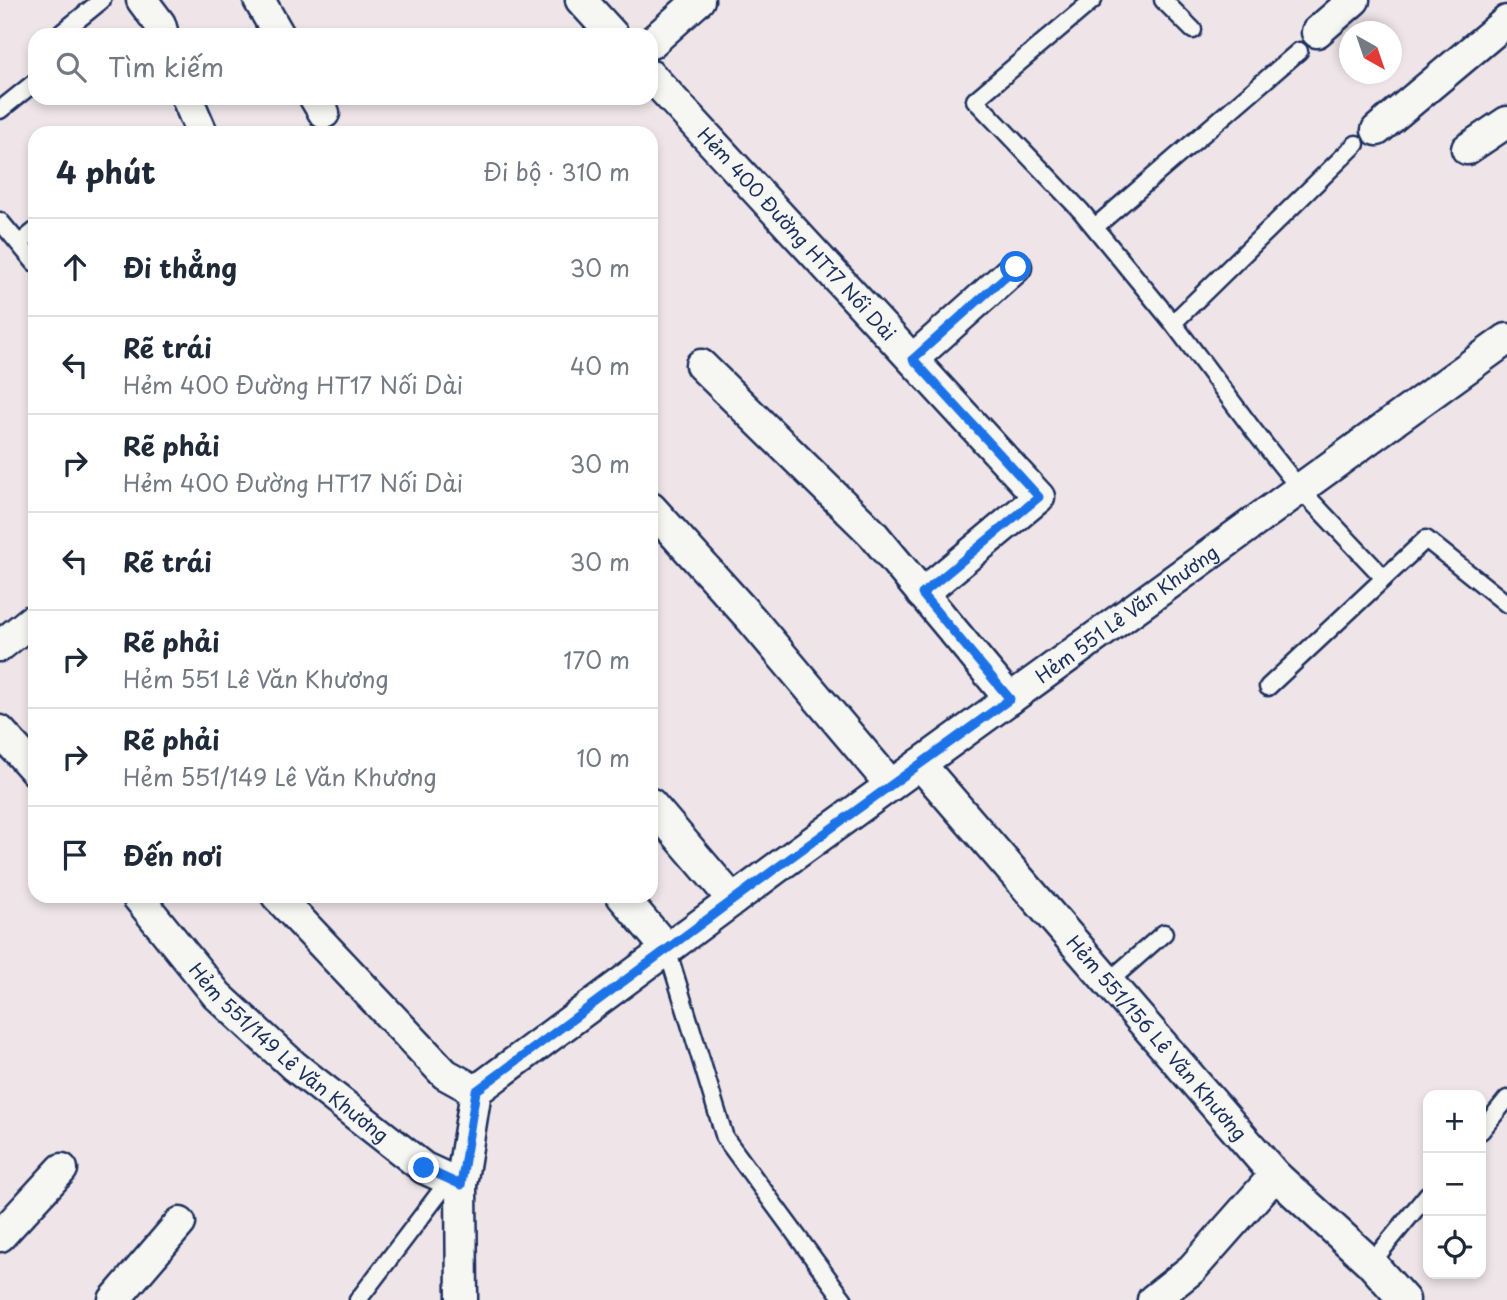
<!DOCTYPE html>
<html lang="vi">
<head>
<meta charset="utf-8">
<style>
  body { margin:0; font-family:"Playpen Sans",sans-serif; background:#f2f2f3; color:#1f2937 }
  .controls { position:absolute; right:21px; bottom:21px; display:grid; overflow:hidden; border-radius:14px; box-shadow:0 4px 10px #0003 }
  .controls button { width:63px; height:63px; display:grid; place-items:center; padding:0; border:0; border-bottom:2px solid #e0e1e3; background:#fff; color:#1f2937; font:35px sans-serif }
  .compass { position:absolute; left:1339px; top:21px; width:63px; height:63px; border-radius:50%; background:#fff; box-shadow:0 4px 10px #0003; rotate:140deg }
  .stop { position:absolute; width:21px; height:21px; margin:-16px; border:5px solid #1a73e8; border-radius:50%; background:#fff }
  .stop.end { background:#1a73e8; border-color:#fff; box-shadow:0 2px 7px #0008 }
  .list { margin:0; padding:0; list-style:none }
  h2 { display:flex; justify-content:space-between; align-items:center; height:91px; margin:0; padding:0 28px; font-size:30px }
  h2 small { font-size:23px; font-weight:400; color:#747a83 }
  .list li { display:grid; grid-template-columns:46px 1fr auto; gap:21px; align-items:center; box-sizing:border-box; height:98px; padding:0 28px; border-top:2px solid #e0e1e3 }
  .list b { display:block; font-size:26px; white-space:nowrap }
  .list p { margin:0; font-size:23px; white-space:nowrap; color:#747a83 }
  .list em { font-size:23px; font-style:normal; color:#747a83 }
  .icon { flex:none; width:38px; height:38px; fill:none; stroke:currentColor; stroke-width:2; stroke-linecap:round; stroke-linejoin:round }
  .map { position:relative; flex:none; width:1507px; height:1300px; overflow:hidden }
  .search { position:absolute; background:#fff; box-shadow:0 4px 10px #0003; left:28px; top:28px; width:630px; height:77px; display:flex; align-items:center; gap:18px; box-sizing:border-box; padding:0 24px; border-radius:21px; color:#747a83; font-size:26px }
  .panel { position:absolute; background:#fff; box-shadow:0 4px 10px #0003; left:28px; top:126px; width:630px; height:777px; border-radius:21px }
  .map>svg:first-child { display:block }
</style>
</head>
<body>
<div class="map">
<svg width="1507" height="1300" viewBox="0 0 1507 1300">
  <rect width="100%" height="100%" fill="#efe5e8"/>
  <filter id="ink" filterUnits="userSpaceOnUse"><feTurbulence type="fractalNoise" baseFrequency=".0143" numOctaves="2"/><feDisplacementMap in="SourceGraphic" scale="14" xChannelSelector="R" yChannelSelector="G"/><feConvolveMatrix kernelMatrix="1 2 1 2 8 2 1 2 1" color-interpolation-filters="sRGB"/></filter>
  <g filter="url(#ink)">
    <g fill="none" stroke-linecap="round" stroke-linejoin="round">
      <defs>
        <path id="service" d="M 1093,0 L 975,100 L 1081,211 L 1173,323 L 1254,431 L 1300,489 L 1384,578
          M 1163,0 L 1193,30
          M 59,35 L 102,0
          M 0,110 L 35,82
          M 0,221 L 35,263
          M 1095,227 L 1299,51
          M 19,244 L 35,231
          M 1173,323 L 1356,144
          M 1268,687 L 1426,539 L 1507,604
          M 667,949 L 725,1138 L 844,1300
          M 1108,982 L 1164,933
          M 1481,1131 L 1507,1099
          M 1371,1263 L 1428,1194
          M 358,1300 L 450,1179"/>
        <g id="minor">
          <path d="M 142,0 L 160,24 L 163,35"/>
          <path d="M 259,0 L 279,35"/>
          <path d="M 581,0 L 613,35"/>
          <path d="M 1317,32 L 1354,0"/>
          <path d="M 651,43 L 699,0"/>
          <path id="s1" d="M 651,76 L 1039,497 L 922,594"/>
          <path d="M 187,98 L 202,133"/>
          <path d="M 315,98 L 324,113"/>
          <path d="M 1377,130 L 1507,21"/>
          <path d="M 1467,149 L 1507,122"/>
          <path d="M 913,359 L 1016,267"/>
          <path d="M 701,365 L 872,533 L 1010,699"/>
          <path d="M 651,508 L 752,620 L 891,785"/>
          <path d="M 0,646 L 31,621"/>
          <path d="M 0,731 L 35,770"/>
          <path id="s2" d="M 920,764 L 1275,1175 L 1371,1263 L 1404,1300"/>
          <path d="M 651,804 L 733,900"/>
          <path id="s3" d="M 137,896 L 217,995 L 294,1066 L 424,1168 L 461,1185"/>
          <path d="M 277,896 L 445,1074 L 476,1091"/>
          <path d="M 622,896 L 667,949"/>
          <path d="M 0,1236 L 62,1169"/>
          <path d="M 114,1300 L 180,1223"/>
          <path id="s4" d="M 462,1300 L 461,1185 L 476,1091 L 775,869 L 1507,339"/>
          <path d="M 1153,1300 L 1192,1269 L 1275,1175"/>
        </g>
      </defs>
      <use href="#service" stroke="#1b2f5e" stroke-width="21"/>
      <use href="#minor" stroke="#1b2f5e" stroke-width="35"/>
      <use href="#service" stroke="#f6f6f2" stroke-width="16"/>
      <use href="#minor" stroke="#f6f6f2" stroke-width="30"/>
    </g>
  </g>
  <g fill="none" stroke-linecap="round" stroke-linejoin="round" filter="url(#ink)">
    <path stroke="#1a73e8" stroke-width="9" d="M 424,1168 L 461,1185 L 476,1091 L 775,869 L 1010,699 L 922,594 L 1039,497 L 913,359 L 1016,267"/>
  </g>
  <g text-anchor="middle" stroke-width="5" stroke-linejoin="round" paint-order="stroke">
    <g font-size="19" fill="#1b2f5e" stroke="#f6f6f2">
      <text dy="7" stroke="none"><textPath href="#s1" startOffset="215">Hẻm 400 Đường HT17 Nối Dài</textPath></text>
      <text dy="7" stroke="none"><textPath href="#s4" startOffset="1017">Hẻm 551 Lê Văn Khương</textPath></text>
      <text dy="7" stroke="none"><textPath href="#s2" startOffset="362">Hẻm 551/156 Lê Văn Khương</textPath></text>
      <text dy="7" stroke="none"><textPath href="#s3" startOffset="219">Hẻm 551/149 Lê Văn Khương</textPath></text>
    </g>
  </g>
</svg>
<div class="controls">
<button>+</button>
<button>−</button>
<button><svg class="icon" aria-label="locate" viewBox="0 0 24 24"><circle cx="12" cy="12" r="6"/><path d="M12 2v4M12 18v4M2 12h4M18 12h4"/></svg></button>
</div>
<svg class="compass" viewBox="-18 -18 36 36"><path d="M0-13l5 13h-10z" fill="#e53935"/><path d="M0 13l5-13h-10z" fill="#747a83"/></svg>
<div class="stop" style="left:1016px;top:267px"></div>
<div class="stop end" style="left:424px;top:1168px"></div>
<div class="search"><svg class="icon" aria-label="search" viewBox="0 0 24 24"><circle cx="10" cy="10" r="6"/><path d="M15 15l6 6"/></svg>Tìm kiếm</div>
<section class="panel">
<h2>4 phút<small>Đi bộ · 310 m</small></h2>
<ul class="list">
<li><svg class="icon" aria-label="ahead" viewBox="0 0 24 24"><path d="M12 20V5M6 11l6-6 6 6"/></svg><div><b>Đi thẳng</b></div><em>30 m</em></li>
<li><svg class="icon" aria-label="left" viewBox="0 0 24 24"><path d="M17 20v-9H6M10 6l-5 5 5 5"/></svg><div><b>Rẽ trái</b><p>Hẻm 400 Đường HT17 Nối Dài</p></div><em>40 m</em></li>
<li><svg class="icon" aria-label="right" viewBox="0 0 24 24"><path d="M7 20v-9h11M14 6l5 5-5 5"/></svg><div><b>Rẽ phải</b><p>Hẻm 400 Đường HT17 Nối Dài</p></div><em>30 m</em></li>
<li><svg class="icon" aria-label="left" viewBox="0 0 24 24"><path d="M17 20v-9H6M10 6l-5 5 5 5"/></svg><div><b>Rẽ trái</b></div><em>30 m</em></li>
<li><svg class="icon" aria-label="right" viewBox="0 0 24 24"><path d="M7 20v-9h11M14 6l5 5-5 5"/></svg><div><b>Rẽ phải</b><p>Hẻm 551 Lê Văn Khương</p></div><em>170 m</em></li>
<li><svg class="icon" aria-label="right" viewBox="0 0 24 24"><path d="M7 20v-9h11M14 6l5 5-5 5"/></svg><div><b>Rẽ phải</b><p>Hẻm 551/149 Lê Văn Khương</p></div><em>10 m</em></li>
<li><svg class="icon" aria-label="arrive" viewBox="0 0 24 24"><path d="M6 21V4h12l-3 4 3 4H6"/></svg><div><b>Đến nơi</b></div></li>
</ul>
</section>
</div>
</body>
</html>
